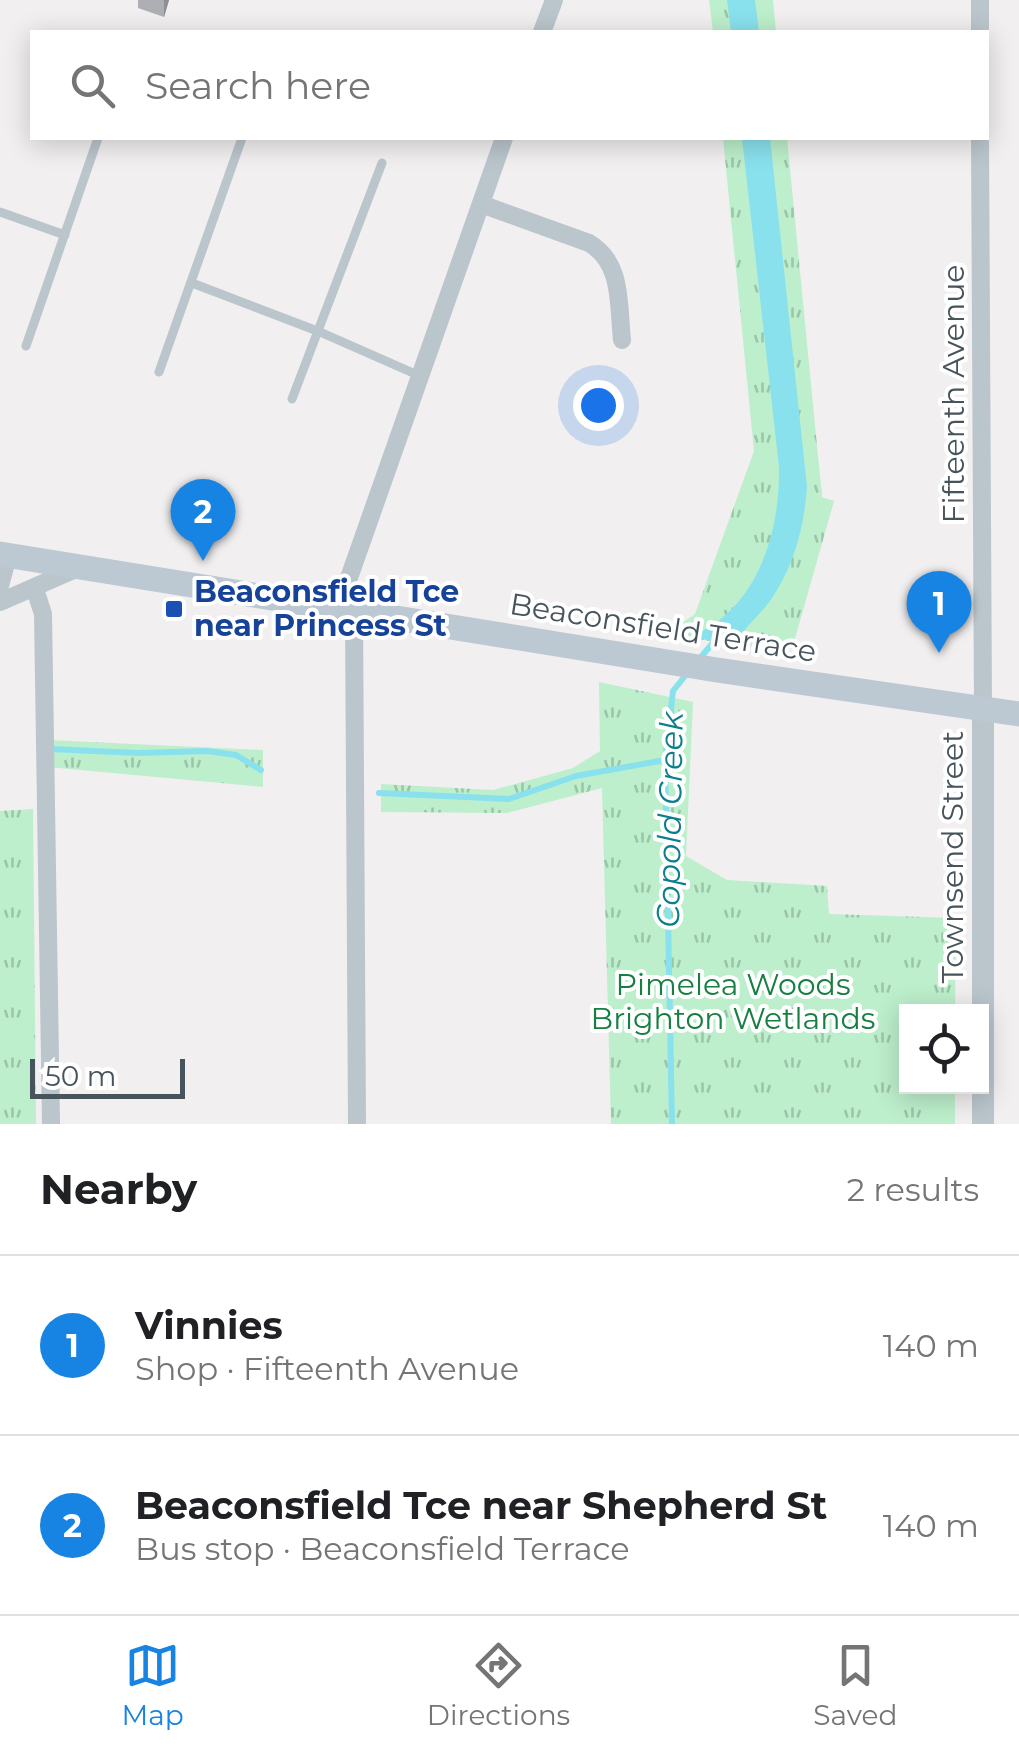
<!DOCTYPE html>
<html lang="en">
<head>
<meta charset="utf-8">
<style>
  body { margin:0; font-family:Montserrat,sans-serif; background:#f6f6f6; color:#202124 }
  .controls { position:absolute; right:30px; bottom:30px; display:grid; overflow:hidden; border-radius:0px; box-shadow:0 5px 25px #0003 }
  .controls button { width:90px; height:90px; display:grid; place-items:center; padding:0; border:0; border-bottom:2px solid #e0e0e0; background:#fff; color:#202124; font:50px sans-serif }
  .scale { position:absolute; left:30px; bottom:25px; width:155px; box-sizing:border-box; padding-left:10px; border:5px solid #47545c; border-top:0; font-size:28px; line-height:35px; white-space:nowrap; color:#47545c; -webkit-text-stroke:8px #fff; paint-order:stroke }
  .you { position:absolute; left:598px; top:405px; width:35px; height:35px; margin:-25px; border:8px solid #fff; border-radius:50%; background:#1a73e8; box-shadow:0 0 0 15px #1a73e833 }
  .badge { display:grid; place-items:center; width:65px; height:65px; border-radius:50%; background:#1783e3; color:#fff; font-size:32px; font-weight:700 }
  .pin { position:absolute; translate:-50% -82px; filter:drop-shadow(0 2px 5px #0008) }
  .pin::after { content:''; position:absolute; top:52px; width:35px; height:30px; background:inherit; clip-path:polygon(0 0,100% 0,50% 100%) }
  .list { margin:0; padding:0; list-style:none }
  h2 { display:flex; justify-content:space-between; align-items:center; height:130px; margin:0; padding:0 40px; font-size:42px }
  h2 small { font-size:32px; font-weight:400; color:#757577 }
  .list li { display:grid; grid-template-columns:65px 1fr auto; gap:30px; align-items:center; box-sizing:border-box; height:180px; padding:0 40px; border-top:2px solid #e0e0e0 }
  .list b { display:block; font-size:38px; white-space:nowrap }
  .list p { margin:0; font-size:32px; white-space:nowrap; color:#757577 }
  .list em { font-size:32px; font-style:normal; color:#757577 }
  .icon { flex:none; width:55px; height:55px; fill:none; stroke:currentColor; stroke-width:2; stroke-linecap:round; stroke-linejoin:round }
  .map { position:relative; flex:none; width:1019px; height:1124px; overflow:hidden }
  .search { position:absolute; background:#fff; box-shadow:0 5px 25px #0003; left:30px; right:30px; top:30px; height:110px; display:flex; align-items:center; gap:25px; box-sizing:border-box; padding:0 35px; border-radius:0px; color:#757577; font-size:38px }
  .sheet { height:490px; background:#fff }
  nav { display:flex; justify-content:space-around; align-items:center; box-sizing:border-box; height:140px; border-top:2px solid #e0e0e0; background:#fff; font-size:28px; color:#757577 }
  nav a { display:grid; justify-items:center; gap:5px }
  nav .on { color:#1783e3 }
  .map>svg:first-child { display:block }
</style>
</head>
<body>
<div class="map">
<svg width="1019" height="1124" viewBox="0 0 1019 1124">
  <defs>
    <pattern id="grass-tufts" width="24" height="20" patternUnits="userSpaceOnUse" patternTransform="scale(2.5)"><rect width="24" height="20" fill="#bdefcc"/><path d="M3 7l-1-3M5 7V3M7 7l1-3M15 17l-1-3M17 17v-4M19 17l1-3" fill="none" stroke="#9bc4a9"/></pattern>
  </defs>
  <rect width="100%" height="100%" fill="#f1efef"/>
  <path fill="url(#grass-tufts)" d="M 709,0 L 773,0 L 776,32 L 713,32 Z
    M 723,138 L 787,138 L 822,497 L 834,501 L 792,649 C 751,646 710,645 671,631 L 695,614 L 754,451 Z
    M 599,682 L 693,702 L 686,856 L 727,880 L 827,886 L 829,914 L 956,918 L 955,1011 L 906,1012 L 906,1086 L 955,1087 L 955,1124 L 611,1124 L 602,788 L 507,813 L 381,812 L 381,784 L 493,790 L 573,768 L 600,751 Z
    M 48,740 L 263,750 L 263,787 L 48,767 Z
    M 33,809 L 36,1124 L 0,1124 L 0,811 Z"/>
  <path fill="#89e1ed" d="M 727,0 L 755,0 L 759,32 L 731,32 Z
    M 742,138 L 770,138 L 807,487 C 804,527 794,567 770,601 C 759,616 743,628 735,644 L 690,637 C 699,632 709,628 717,622 C 764,587 780,523 779,467 Z"/>
  <g fill="none" stroke-linecap="round" stroke-linejoin="round">
    <path stroke="#89e1ed" stroke-width="6" d="M 700,658 L 718,637
      M 51,749 L 138,753 L 207,751 L 236,755 L 261,770
      M 379,793 L 509,799 L 576,776 L 665,760
      M 672,1124 L 665,760 L 673,691 L 689,671"/>
    <path stroke="#bac5cc" stroke-width="9" d="M 0,212 L 65,235
      M 192,283 L 320,332 L 420,376
      M 26,346 L 98,138
      M 159,372 L 242,138
      M 292,399 L 382,163"/>
    <path stroke="#bac5cc" stroke-width="18" d="M 980,0 L 980,32
      M 542,32 L 554,0
      M 980,138 L 983,711
      M 481,204 L 589,243 C 623,263 618,304 622,340
      M 0,586 L 8,556
      M 35,589 L 43,614 L 51,1124
      M 0,602 L 78,568
      M 338,609 L 504,138
      M 354,611 L 357,1124"/>
    <path stroke="#bac5cc" stroke-width="22" d="M 983,711 L 983,1124"/>
    <path stroke="#bcc9d3" stroke-width="25" d="M 0,554 L 717,670 L 1019,714"/>
  </g>
  <path fill="#adafb5" d="M 138,0 L 169,0 L 164,17 L 138,8 Z"/>
  <path fill="#8d8f93" d="M 164,0 L 169,0 L 164,17 Z"/>
  <rect fill="#1a4fb4" stroke="#fff" stroke-width="4" x="164" y="599" width="20" height="20" rx="5"/>
  <g text-anchor="middle" stroke-width="8" stroke-linejoin="round" paint-order="stroke">
    <g font-size="30" fill="#47545c" stroke="#fff">
      <text transform="translate(954 394) rotate(-90)" y="10">Fifteenth Avenue</text>
      <text transform="translate(663 628) rotate(9)" y="10">Beaconsfield Terrace</text>
      <text transform="translate(953 857) rotate(-90)" y="10">Townsend Street</text>
    </g>
    <g font-size="30" font-weight="bold" fill="#164399" stroke="#fff" text-anchor="start">
      <text x="194" y="602">Beaconsfield Tce<tspan x="194" dy="34">near Princess St</tspan></text>
    </g>
    <g font-size="30" fill="#167f41" stroke="#fff">
      <text x="733" y="995">Pimelea Woods<tspan x="733" dy="34">Brighton Wetlands</tspan></text>
    </g>
    <g font-size="32" font-style="italic" fill="#0c7d8c" stroke="#fff">
      <text transform="translate(670 820) rotate(-89)" y="11">Copold Creek</text>
    </g>
  </g>
</svg>
<div class="controls">
<button><svg class="icon" aria-label="locate" viewBox="0 0 24 24"><circle cx="12" cy="12" r="6"/><path d="M12 2v4M12 18v4M2 12h4M18 12h4"/></svg></button>
</div>
<div class="scale">50 m</div>
<div class="you"></div>
<div class="pin badge" style="left:939px;top:653px">1</div>
<div class="pin badge" style="left:203px;top:561px">2</div>
<div class="search"><svg class="icon" aria-label="search" viewBox="0 0 24 24"><circle cx="10" cy="10" r="6"/><path d="M15 15l6 6"/></svg>Search here</div>
</div>
<section class="sheet">
<h2>Nearby<small>2 results</small></h2>
<ul class="list">
<li><span class="badge">1</span><div><b>Vinnies</b><p>Shop · Fifteenth Avenue</p></div><em>140 m</em></li>
<li><span class="badge">2</span><div><b>Beaconsfield Tce near Shepherd St</b><p>Bus stop · Beaconsfield Terrace</p></div><em>140 m</em></li>
</ul>
</section>
<nav>
<a class="on"><svg class="icon" aria-label="map" viewBox="0 0 24 24"><path d="M3 6l6-2 6 2 6-2v14l-6 2-6-2-6 2zM9 4v14M15 6v14"/></svg>Map</a>
<a><svg class="icon" aria-label="directions" viewBox="0 0 24 24"><path d="M12 3l9 9-9 9-9-9zM9 14v-3h6M13 9l2 2-2 2"/></svg>Directions</a>
<a><svg class="icon" aria-label="saved" viewBox="0 0 24 24"><path d="M7 4h10v16l-5-4-5 4z"/></svg>Saved</a>
</nav>
</body>
</html>
